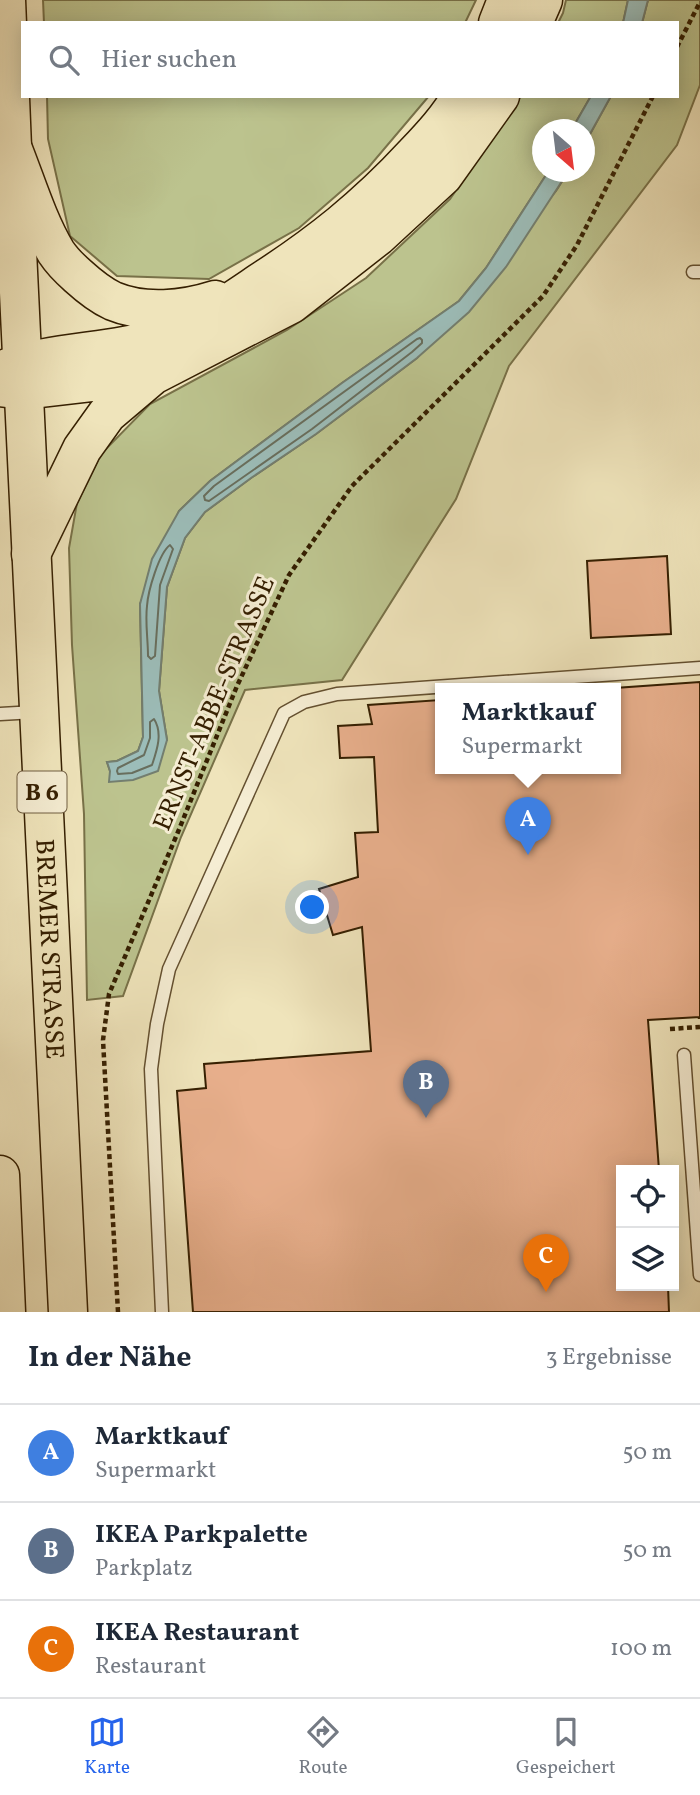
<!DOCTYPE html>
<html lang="de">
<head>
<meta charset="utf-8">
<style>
  body { margin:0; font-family:Vollkorn,serif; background:#f6f6f7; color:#1f2937 }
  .controls { position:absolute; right:21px; bottom:21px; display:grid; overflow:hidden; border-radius:0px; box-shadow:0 4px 18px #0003 }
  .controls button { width:63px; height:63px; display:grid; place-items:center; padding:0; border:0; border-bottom:2px solid #e0e1e3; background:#fff; color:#1f2937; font:35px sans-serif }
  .compass { position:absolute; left:532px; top:119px; width:63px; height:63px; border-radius:50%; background:#fff; box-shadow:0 4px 18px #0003; rotate:152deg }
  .you { position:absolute; left:313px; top:908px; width:24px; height:24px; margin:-18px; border:5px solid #fff; border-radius:50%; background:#1a73e8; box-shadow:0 0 0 10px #1a73e833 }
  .badge { display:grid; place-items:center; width:46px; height:46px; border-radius:50%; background:#2563eb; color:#fff; font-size:23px; font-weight:700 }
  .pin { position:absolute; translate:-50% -58px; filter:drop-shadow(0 2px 4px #0008) }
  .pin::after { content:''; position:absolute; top:37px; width:24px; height:21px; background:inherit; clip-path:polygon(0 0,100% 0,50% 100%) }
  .popup { position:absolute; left:435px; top:683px; width:186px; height:91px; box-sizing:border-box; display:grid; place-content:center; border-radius:0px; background:#fff; filter:drop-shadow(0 2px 5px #0005); font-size:23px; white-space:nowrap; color:#747a83 }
  .popup b { font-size:26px; color:#1f2937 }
  .popup::after { content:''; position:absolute; left:50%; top:100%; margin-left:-14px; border:14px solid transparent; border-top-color:#fff }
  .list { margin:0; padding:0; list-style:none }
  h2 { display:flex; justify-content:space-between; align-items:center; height:91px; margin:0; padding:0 28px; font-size:30px }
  h2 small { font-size:23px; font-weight:400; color:#747a83 }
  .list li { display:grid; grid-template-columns:46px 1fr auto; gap:21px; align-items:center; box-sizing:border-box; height:98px; padding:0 28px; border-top:2px solid #e0e1e3 }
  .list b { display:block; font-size:26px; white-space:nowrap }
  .list p { margin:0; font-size:23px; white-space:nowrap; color:#747a83 }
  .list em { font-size:23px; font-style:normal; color:#747a83 }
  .icon { flex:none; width:38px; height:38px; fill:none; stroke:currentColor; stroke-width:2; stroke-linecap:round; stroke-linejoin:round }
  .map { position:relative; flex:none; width:700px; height:1312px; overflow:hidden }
  .search { position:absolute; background:#fff; box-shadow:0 4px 18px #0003; left:21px; right:21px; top:21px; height:77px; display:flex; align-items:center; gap:18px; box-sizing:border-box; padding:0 24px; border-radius:0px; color:#747a83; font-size:26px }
  .sheet { height:385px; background:#fff }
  nav { display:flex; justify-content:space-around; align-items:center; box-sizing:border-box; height:98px; border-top:2px solid #e0e1e3; background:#fff; font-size:19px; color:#747a83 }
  nav a { display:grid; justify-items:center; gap:4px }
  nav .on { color:#2563eb }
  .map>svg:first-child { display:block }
</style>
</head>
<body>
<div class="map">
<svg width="700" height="1312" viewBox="0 0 700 1312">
  <rect width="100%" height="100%" fill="#efe4bb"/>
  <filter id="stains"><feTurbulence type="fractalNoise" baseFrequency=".00286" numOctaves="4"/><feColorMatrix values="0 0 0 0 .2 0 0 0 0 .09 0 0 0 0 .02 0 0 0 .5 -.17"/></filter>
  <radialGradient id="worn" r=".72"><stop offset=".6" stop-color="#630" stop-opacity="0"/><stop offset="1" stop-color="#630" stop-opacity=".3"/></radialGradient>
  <path fill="#bcc38e" stroke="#787148" stroke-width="2" d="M 43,0 L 476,0 L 465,23 L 44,23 Z
    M 566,0 L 628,0 L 623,23 L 558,23 L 563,13 Z
    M 648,0 L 700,0 L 700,85 L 677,145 L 509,366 L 456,499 L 342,680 L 245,690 L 181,837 L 123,996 L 87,1000 L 84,814 L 72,645 L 69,548 L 77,503 L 101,454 L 150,404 L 287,330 L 366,278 L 450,199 L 521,96 L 591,96 L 572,129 L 542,130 L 542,172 L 548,172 L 486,268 L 459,301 L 342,383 L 210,481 L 179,511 L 140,604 L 143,737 L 138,751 L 117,761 L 107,762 L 110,771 L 167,740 L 159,691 L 167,587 L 185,538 L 205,512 L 251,478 L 316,434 L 417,358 L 556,191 L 568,172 L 584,172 L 585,143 L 611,96 L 677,96 L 677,23 L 642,23 Z
    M 47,96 L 429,96 L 368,168 L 299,228 L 209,279 L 117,276 L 70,236 L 48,139 Z"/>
  <path fill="#9cbdb9" stroke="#737e6f" stroke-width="2" d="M 628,0 L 648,0 L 642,23 L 623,23 Z
    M 591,96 L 611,96 L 585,143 L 584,130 L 572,129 Z
    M 548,172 L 568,172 L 506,267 L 469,312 L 417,358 L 316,434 L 251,478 L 205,512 L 185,538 L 167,587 L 159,691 L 167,740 L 158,771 L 133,780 L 109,782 L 110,771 L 107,762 L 117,761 L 138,751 L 143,737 L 140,604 L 152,559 L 179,511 L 210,481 L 342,383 L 459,301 L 486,268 Z"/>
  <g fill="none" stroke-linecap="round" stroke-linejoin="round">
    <path stroke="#686e5d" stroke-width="2" d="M 420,338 L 422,340 L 422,343 L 412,352 L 312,429 L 209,501 L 205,500 L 204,496 L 214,486 L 417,339 Z
      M 170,545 L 173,549 L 160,585 L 155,656 L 151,659 L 148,656 C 148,639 145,622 147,606 C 148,591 159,553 170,545 Z
      M 154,719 C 163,733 157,750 152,765 L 132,773 L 118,774 L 117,771 L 118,768 L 144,755 L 150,738 L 150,722 Z"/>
  </g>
  <path fill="#e8af8c" stroke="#351f01" stroke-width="2" d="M 667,556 L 671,634 L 591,638 L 587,561 Z
    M 700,682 L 700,1017 L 648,1020 L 659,1170 L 621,1170 L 621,1286 L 668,1286 L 669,1312 L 193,1312 L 177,1091 L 206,1088 L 204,1064 L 371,1051 L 362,927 L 333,935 L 319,889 L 358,877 L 355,833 L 378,832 L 374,757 L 340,758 L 338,726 L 372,724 L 368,705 L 440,700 L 440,769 L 615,769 L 615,688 Z"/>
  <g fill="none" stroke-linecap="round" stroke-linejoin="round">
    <defs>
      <path id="service" d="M 693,272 L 700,272
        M 0,714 L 35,712
        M 684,1055 L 700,1275
        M 162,1312 L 151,1069 L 157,1024 L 169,969 L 284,713 L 304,702 L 337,694 L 700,668"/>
      <g id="primary">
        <path id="s1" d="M 6,0 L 12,147 L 68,1312"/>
        <path d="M 0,1175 L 6,1312"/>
      </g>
      <path id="motorway" d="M 498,23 L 507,0
        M 533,23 L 543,0
        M 12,147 C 26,182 37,220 56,252 C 62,261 70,269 78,276 C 89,286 100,295 113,301 C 144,314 184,310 215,300
        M 0,371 C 51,350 109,354 161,337 C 197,326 228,304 259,283 C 318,245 366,207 414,155 C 431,137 449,118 461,96
        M 0,387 L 24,390 L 153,375
        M 31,554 L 82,449 L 107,414 L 153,375 L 291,304 L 378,236 L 443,176 L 500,96"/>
    </defs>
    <use href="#service" stroke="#645030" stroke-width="15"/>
    <use href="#primary" stroke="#351f01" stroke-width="41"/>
    <use href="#motorway" stroke="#351f01" stroke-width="41"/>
    <path stroke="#351f01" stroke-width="4.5" stroke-dasharray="5 3.5" stroke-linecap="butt" d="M 677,47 L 700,2
      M 700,1017 L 700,1019
      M 670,1029 L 700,1027
      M 118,1312 L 103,1040 L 109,994 L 178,832 L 237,686 L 289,575 L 352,486 L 543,296 L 577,245 L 653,96"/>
    <use href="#service" stroke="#f5edd3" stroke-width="12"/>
    <use href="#primary" stroke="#efe4bb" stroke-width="38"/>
    <use href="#motorway" stroke="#efe4bb" stroke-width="38"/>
  </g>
  <g text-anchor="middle" stroke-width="6" stroke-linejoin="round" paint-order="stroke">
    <rect fill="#f5edd3" stroke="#6f5d40" stroke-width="2" x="17.5" y="771.5" width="49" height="41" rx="5"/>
    <g font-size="24" font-weight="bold" fill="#351f01">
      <text x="42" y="800">B 6</text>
    </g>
    <g font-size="26" fill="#351f01" stroke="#f5edd3">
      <text transform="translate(213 703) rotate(-67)" y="9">ERNST-ABBE-STRASSE</text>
      <text dy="9" stroke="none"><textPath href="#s1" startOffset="950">BREMER STRASSE</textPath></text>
    </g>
  </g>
  <rect width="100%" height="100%" filter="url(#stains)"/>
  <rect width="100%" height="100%" fill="url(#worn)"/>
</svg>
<div class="controls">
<button><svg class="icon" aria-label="locate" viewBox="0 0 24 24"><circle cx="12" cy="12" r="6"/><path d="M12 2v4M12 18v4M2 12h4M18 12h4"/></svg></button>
<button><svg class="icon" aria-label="layers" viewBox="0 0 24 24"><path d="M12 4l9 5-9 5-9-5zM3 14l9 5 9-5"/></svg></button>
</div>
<svg class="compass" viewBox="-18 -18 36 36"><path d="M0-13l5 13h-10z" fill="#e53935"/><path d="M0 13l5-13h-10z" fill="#747a83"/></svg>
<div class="you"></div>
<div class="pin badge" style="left:528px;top:855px;background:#3f7fe0">A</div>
<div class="popup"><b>Marktkauf</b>Supermarkt</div>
<div class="pin badge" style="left:426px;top:1118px;background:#5c6f8a">B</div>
<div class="pin badge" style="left:546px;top:1292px;background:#e8710a">C</div>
<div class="search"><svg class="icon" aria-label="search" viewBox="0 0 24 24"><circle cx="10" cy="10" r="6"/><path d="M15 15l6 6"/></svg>Hier suchen</div>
</div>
<section class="sheet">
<h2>In der Nähe<small>3 Ergebnisse</small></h2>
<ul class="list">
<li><span class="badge" style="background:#3f7fe0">A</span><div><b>Marktkauf</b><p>Supermarkt</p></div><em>50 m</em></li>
<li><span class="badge" style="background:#5c6f8a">B</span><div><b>IKEA Parkpalette</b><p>Parkplatz</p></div><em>50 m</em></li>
<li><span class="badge" style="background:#e8710a">C</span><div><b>IKEA Restaurant</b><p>Restaurant</p></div><em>100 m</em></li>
</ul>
</section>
<nav>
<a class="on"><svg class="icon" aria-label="map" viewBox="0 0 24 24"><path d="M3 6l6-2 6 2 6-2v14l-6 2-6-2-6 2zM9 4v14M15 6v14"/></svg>Karte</a>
<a><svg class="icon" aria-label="directions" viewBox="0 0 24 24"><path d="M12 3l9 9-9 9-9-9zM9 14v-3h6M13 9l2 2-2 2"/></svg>Route</a>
<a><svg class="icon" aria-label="saved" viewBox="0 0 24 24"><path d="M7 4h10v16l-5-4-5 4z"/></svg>Gespeichert</a>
</nav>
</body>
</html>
